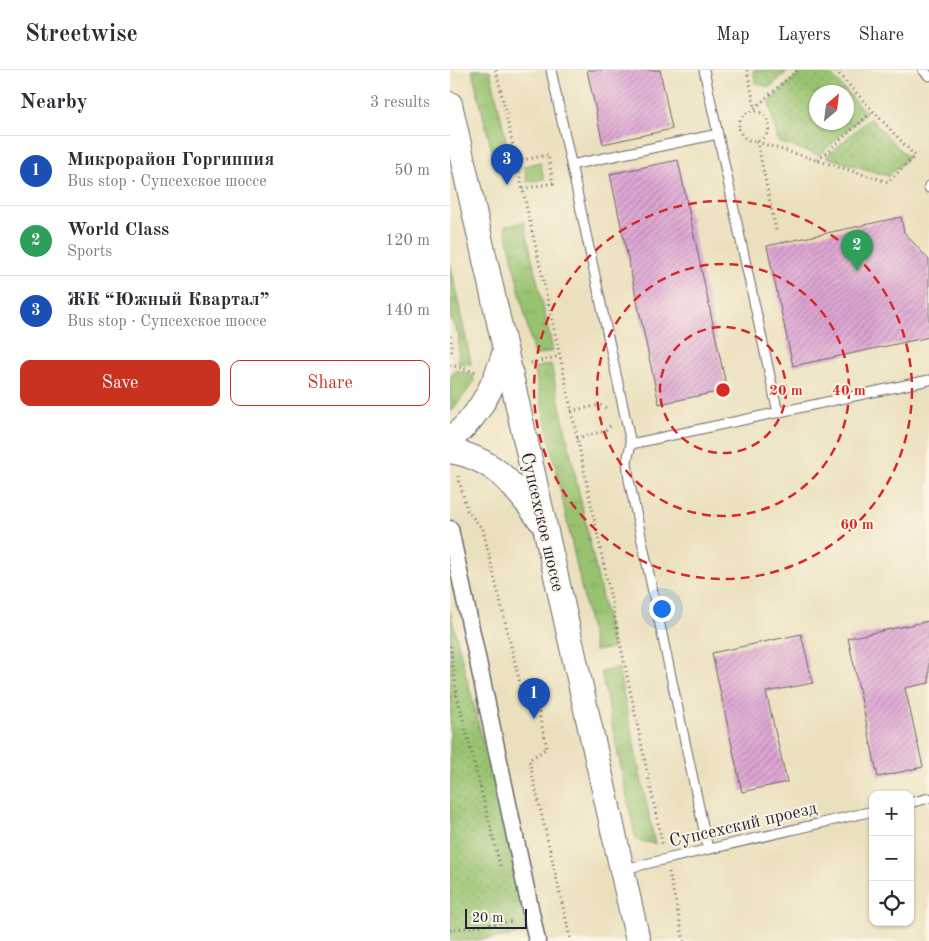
<!DOCTYPE html>
<html lang="en">
<head>
<meta charset="utf-8">
<style>
  body { margin:0; font-family:"Old Standard TT",serif; background:#f2f2f3; color:#2b2b33 }
  .controls { position:absolute; right:15px; bottom:15px; display:grid; overflow:hidden; border-radius:10px; box-shadow:0 1px 4px #0004 }
  .controls button { width:45px; height:45px; display:grid; place-items:center; padding:0; border:0; border-bottom:1px solid #e1e1e2; background:#fff; color:#2b2b33; font:25px sans-serif }
  .compass { position:absolute; left:359px; top:15px; width:45px; height:45px; border-radius:50%; background:#fff; box-shadow:0 1px 4px #0004; rotate:28deg }
  .scale { position:absolute; left:15px; bottom:12px; width:62px; box-sizing:border-box; padding-left:5px; border:2px solid #22223b; border-top:0; font-size:14px; line-height:18px; white-space:nowrap; color:#22223b; -webkit-text-stroke:4px #fcf5e5; paint-order:stroke }
  .you { position:absolute; left:211px; top:538px; width:18px; height:18px; margin:-12px; border:4px solid #fff; border-radius:50%; background:#1a73e8; box-shadow:0 0 0 8px #1a73e833 }
  .badge { display:grid; place-items:center; width:32px; height:32px; border-radius:50%; background:#c8321e; color:#fff; font-size:16px; font-weight:700 }
  .pin { position:absolute; translate:-50% -41px; filter:drop-shadow(0 1px 2px #0008) }
  .pin::after { content:''; position:absolute; top:26px; width:18px; height:15px; background:inherit; clip-path:polygon(0 0,100% 0,50% 100%) }
  .list { margin:0; padding:0; list-style:none }
  h2 { display:flex; justify-content:space-between; align-items:center; height:65px; margin:0; padding:0 20px; font-size:21px }
  h2 small { font-size:16px; font-weight:400; color:#7c7c81 }
  .list li { display:grid; grid-template-columns:32px 1fr auto; gap:15px; align-items:center; box-sizing:border-box; height:70px; padding:0 20px; border-top:1px solid #e1e1e2 }
  .list b { display:block; font-size:19px; white-space:nowrap }
  .list p { margin:0; font-size:16px; white-space:nowrap; color:#7c7c81 }
  .list em { font-size:16px; font-style:normal; color:#7c7c81 }
  .actions { display:flex; gap:10px; padding:15px 20px }
  .actions a { flex:1; padding:11px 0; border:1px solid #c8321e; border-radius:10px; text-align:center; font-size:18px; color:#c8321e }
  .actions .main { background:#c8321e; color:#fff }
  .icon { flex:none; width:28px; height:28px; fill:none; stroke:currentColor; stroke-width:2; stroke-linecap:round; stroke-linejoin:round }
  .map { position:relative; flex:none; width:479px; height:871px; overflow:hidden }
  header { display:flex; align-items:center; gap:30px; box-sizing:border-box; height:70px; padding:0 25px; background:#fff; border-bottom:1px solid #e1e1e2 }
  header strong { font-size:24px }
  nav { display:flex; gap:28px; margin-inline-start:auto; font-size:18px }
  main { display:flex }
  aside { flex:1; background:#fff }
  .map>svg:first-child { display:block }
</style>
</head>
<body>
<header>
<strong>Streetwise</strong>
<nav><a>Map</a><a>Layers</a><a>Share</a></nav>
</header>
<main>
<aside>
<h2>Nearby<small>3 results</small></h2>
<ul class="list">
<li><span class="badge" style="background:#1a4fb4">1</span><div><b>Микрорайон Горгиппия</b><p>Bus stop · Супсехское шоссе</p></div><em>50 m</em></li>
<li><span class="badge" style="background:#2e9e5b">2</span><div><b>World Class</b><p>Sports</p></div><em>120 m</em></li>
<li><span class="badge" style="background:#1a4fb4">3</span><div><b>ЖК “Южный Квартал”</b><p>Bus stop · Супсехское шоссе</p></div><em>140 m</em></li>
</ul>
<div class="actions"><a class="main">Save</a><a>Share</a></div>
</aside>
<div class="map">
<svg width="479" height="871" viewBox="0 0 479 871">
  <defs>
    <pattern id="grass-tufts" width="24" height="20" patternUnits="userSpaceOnUse" patternTransform="scale(1.25)"><rect width="24" height="20" fill="#98c26f"/><path d="M3 7l-1-3M5 7V3M7 7l1-3M15 17l-1-3M17 17v-4M19 17l1-3" fill="none" stroke="#83a661"/></pattern>
    <pattern id="park-dots" width="8" height="8" patternUnits="userSpaceOnUse" patternTransform="scale(1.25)"><rect width="8" height="8" fill="#98c26f"/><path d="M2 2h.1M6 6h.1" fill="none" stroke="#83a661" stroke-width="1.8" stroke-linecap="round"/></pattern>
    <pattern id="building-hatch" width="6" height="6" patternUnits="userSpaceOnUse" patternTransform="scale(1.25)"><rect width="6" height="6" fill="#dea5d3"/><path d="M-1 1l2-2M0 6l6-6M5 7l2-2" fill="none" stroke="#b486ac"/></pattern>
  </defs>
  <rect width="100%" height="100%" fill="#fcf5e5"/>
  <filter id="ink" filterUnits="userSpaceOnUse"><feTurbulence type="fractalNoise" baseFrequency=".02" numOctaves="2"/><feDisplacementMap in="SourceGraphic" scale="10" xChannelSelector="R" yChannelSelector="G"/><feConvolveMatrix kernelMatrix="1 2 1 2 8 2 1 2 1" color-interpolation-filters="sRGB"/></filter>
  <filter id="wash" filterUnits="userSpaceOnUse"><feTurbulence type="fractalNoise" baseFrequency=".0096" numOctaves="4" result="noise"/><feDisplacementMap in="SourceGraphic" scale="20" xChannelSelector="R" yChannelSelector="G"/><feGaussianBlur stdDeviation="1.12" result="paint"/><feColorMatrix in="noise" values="0 0 0 0 0 0 0 0 0 0 0 0 0 0 0 0 0 1.4 0 .05"/><feComposite in="paint" operator="in"/></filter>
  <g filter="url(#wash)">
    <rect width="100%" height="100%" fill="#ebe0bd"/>
    <path fill="url(#grass-tufts)" stroke="#5d7255" d="M 22,0 L 40,0 L 60,87 L 44,90 Z
      M 90,92 L 94,109 L 77,112 L 74,96 Z
      M 74,152 L 103,281 L 84,286 L 55,156 Z
      M 0,191 L 21,294 L 8,293 L 9,265 L 0,249 Z
      M 101,294 L 163,578 L 145,581 L 84,298 Z
      M 5,300 L 23,304 L 24,312 L 0,343 L 0,308 Z
      M 168,598 L 205,774 L 186,770 L 151,602 Z"/>
    <path fill="url(#park-dots)" stroke="#5d7255" fill-rule="evenodd" d="M 303,0 L 339,0 L 320,17 L 306,13 Z
      M 353,0 L 377,0 L 416,43 L 369,85 L 328,72 L 319,31 ZM 397,22 L 397,52 L 367,52 L 367,22 Z
      M 420,48 L 458,88 L 438,106 L 376,87 Z
      M 0,541 L 81,863 L 19,871 L 0,871 Z"/>
    <g id="blocks">
      <path fill="url(#building-hatch)" d="M 137,0 L 210,0 L 222,59 L 153,74 Z
        M 228,90 L 277,320 L 209,334 L 160,104 Z
        M 451,147 L 454,162 L 479,190 L 479,267 L 343,296 L 317,176 Z
        M 479,551 L 479,613 L 455,618 L 473,697 L 428,707 L 398,568 Z
        M 351,564 L 363,613 L 316,622 L 337,712 L 292,722 L 262,583 Z"/>
    </g>
  </g>
  <g filter="url(#ink)">
    <use href="#blocks" fill-opacity="0" stroke="#686468" stroke-width="1"/>
    <g fill="none" stroke-linecap="round" stroke-linejoin="round">
      <defs>
        <path id="lane" d="M 101,0 L 181,374 L 177,391 L 179,410 L 258,779
          M 254,0 L 328,343
          M 473,0 L 479,6
          M 121,95 L 268,64
          M 479,116 L 479,118
          M 181,374 L 479,310
          M 460,733 L 479,728
          M 174,799 L 423,741"/>
        <path id="street" d="M 0,459 L 87,871"/>
        <path id="secondary" d="M 0,34 L 188,871
          M 0,369 C 28,349 45,314 55,281
          M 0,381 C 46,389 63,415 90,450"/>
      </defs>
      <use href="#lane" stroke="#686468" stroke-width="11"/>
      <use href="#street" stroke="#686468" stroke-width="19"/>
      <use href="#secondary" stroke="#686468" stroke-width="26"/>
      <path stroke="#686468" stroke-width="3" stroke-dasharray="1 4" stroke-linecap="butt" d="M 46,0 L 110,286 L 213,777
        M 297,0 L 305,38
        M 305,38 L 347,0
        M289 56a15 15 0 1 1 30 0a15 15 0 1 1-30 0Z
        M 307,71 L 326,160
        M 307,72 L 438,112 L 465,86 L 385,0
        M 368,90 L 423,41
        M 67,91 L 98,85 L 103,113 L 72,119
        M 0,266 L 2,277 L 0,289
        M 81,293 L 110,286
        M 0,295 L 26,302
        M 121,341 L 150,335 L 159,339
        M 127,368 L 155,361 L 161,355
        M 8,406 L 17,440 L 33,460 L 74,630 L 86,630 L 97,678 L 79,690 L 121,871
        M 0,576 L 7,625 L 0,626
        M 7,625 L 51,799
        M 219,802 L 234,871
        M 0,860 L 64,851"/>
      <use href="#lane" stroke="#fff" stroke-width="9"/>
      <use href="#street" stroke="#fff" stroke-width="16"/>
      <use href="#secondary" stroke="#fff" stroke-width="24"/>
    </g>
  </g>
  <g fill="none" stroke="#d62828" stroke-width="2.5" stroke-dasharray="9 6">
    <circle cx="273" cy="320" r="63"/>
    <circle cx="273" cy="320" r="126"/>
    <circle cx="273" cy="320" r="189"/>
  </g>
  <g text-anchor="middle" stroke-width="4" stroke-linejoin="round" paint-order="stroke">
    <g font-size="18" fill="#22223b" stroke="#fcf5e5">
      <text transform="translate(93 452) rotate(77)" y="6">Супсехское шоссе</text>
      <text transform="translate(293 754) rotate(-13)" y="6">Супсехский проезд</text>
    </g>
  </g>
  <circle cx="273" cy="320" r="8" fill="#d62828" stroke="#fcf5e5" stroke-width="2.5"/>
  <g font-size="15" text-anchor="middle" font-weight="bold" fill="#d62828" stroke="#fcf5e5" stroke-width="4" stroke-linejoin="round" paint-order="stroke">
    <text x="336" y="325">20 m</text>
    <text x="399" y="325">40 m</text>
    <text x="407" y="459">60 m</text>
  </g>
</svg>
<div class="controls">
<button>+</button>
<button>−</button>
<button><svg class="icon" aria-label="locate" viewBox="0 0 24 24"><circle cx="12" cy="12" r="6"/><path d="M12 2v4M12 18v4M2 12h4M18 12h4"/></svg></button>
</div>
<svg class="compass" viewBox="-18 -18 36 36"><path d="M0-13l5 13h-10z" fill="#e53935"/><path d="M0 13l5-13h-10z" fill="#7c7c81"/></svg>
<div class="scale">20 m</div>
<div class="you"></div>
<div class="pin badge" style="left:84px;top:649px;background:#1a4fb4">1</div>
<div class="pin badge" style="left:407px;top:201px;background:#2e9e5b">2</div>
<div class="pin badge" style="left:57px;top:115px;background:#1a4fb4">3</div>
</div>
</main>
</body>
</html>
